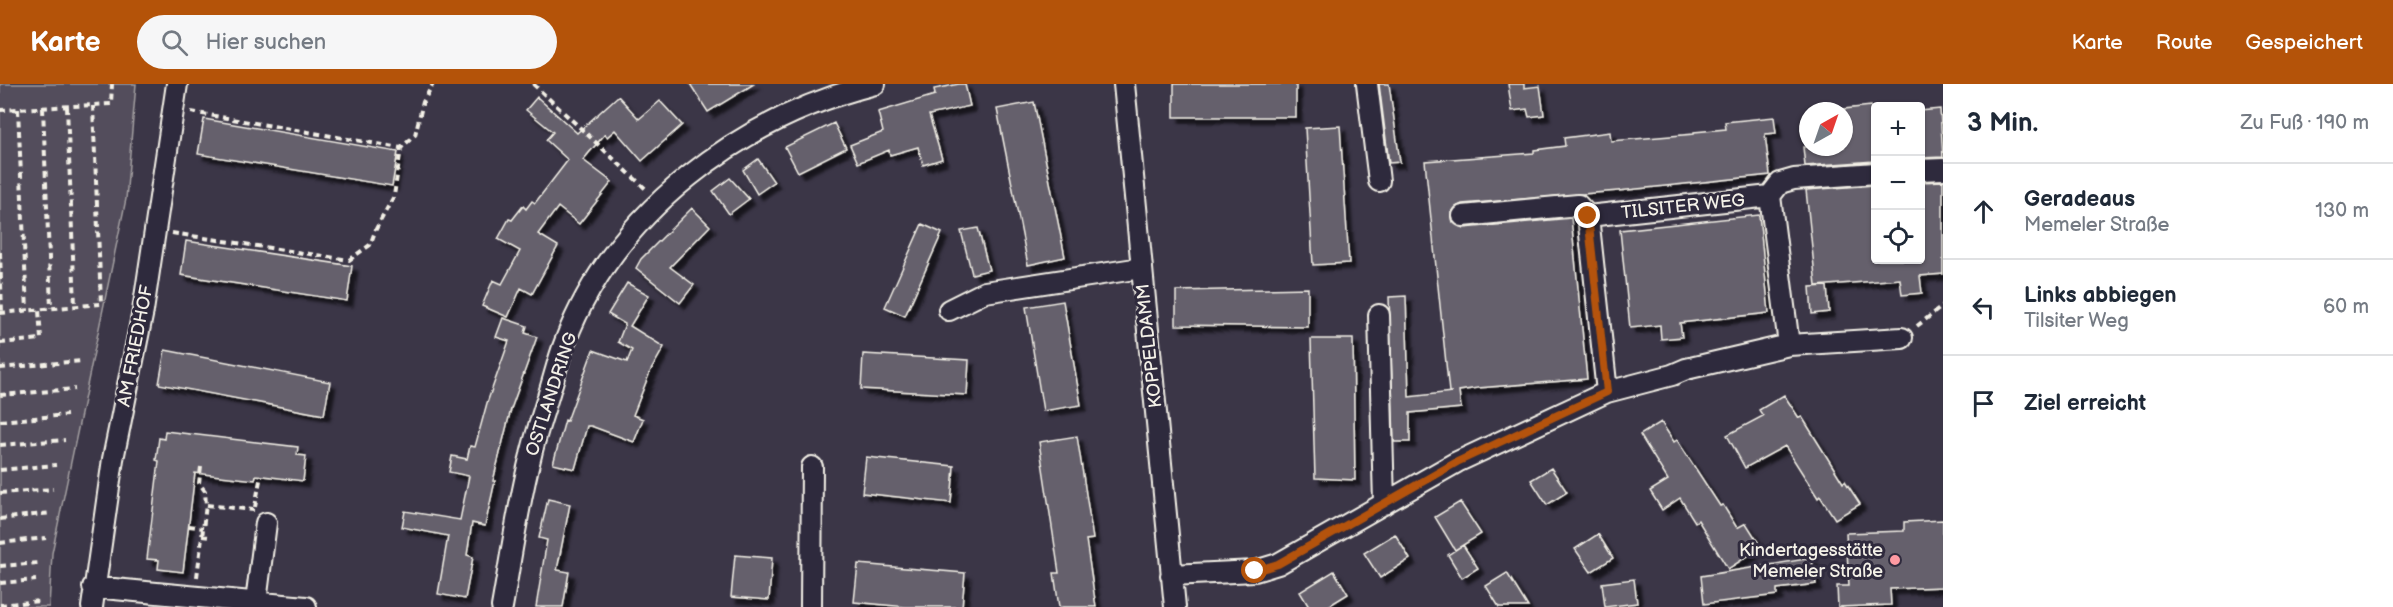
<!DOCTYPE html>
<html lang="de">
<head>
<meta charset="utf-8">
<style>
  body { margin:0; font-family:"Balsamiq Sans",sans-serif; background:#f6f6f7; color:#1f2937 }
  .controls { position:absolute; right:18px; top:18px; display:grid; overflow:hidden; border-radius:6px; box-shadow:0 2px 4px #0004 }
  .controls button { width:54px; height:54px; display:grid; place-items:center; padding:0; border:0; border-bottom:2px solid #e0e1e3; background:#fff; color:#1f2937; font:30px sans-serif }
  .compass { position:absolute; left:1799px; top:18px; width:54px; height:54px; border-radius:50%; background:#fff; box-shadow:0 2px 4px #0004; rotate:40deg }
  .stop { position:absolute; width:18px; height:18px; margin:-14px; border:4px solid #b45309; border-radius:50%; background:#fff }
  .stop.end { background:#b45309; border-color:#fff; box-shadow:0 2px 6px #0008 }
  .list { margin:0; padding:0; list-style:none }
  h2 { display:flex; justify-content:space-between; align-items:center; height:78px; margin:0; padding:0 24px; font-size:26px }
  h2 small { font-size:20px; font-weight:400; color:#747a83 }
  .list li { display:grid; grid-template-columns:39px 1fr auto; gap:18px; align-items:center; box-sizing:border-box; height:96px; padding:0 24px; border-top:2px solid #e0e1e3 }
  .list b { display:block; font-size:22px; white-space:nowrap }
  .list p { margin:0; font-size:20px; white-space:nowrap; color:#747a83 }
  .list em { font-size:20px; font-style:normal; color:#747a83 }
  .icon { flex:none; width:33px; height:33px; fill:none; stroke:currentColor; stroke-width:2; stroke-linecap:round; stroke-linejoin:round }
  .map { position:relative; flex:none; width:1943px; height:523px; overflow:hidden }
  header { display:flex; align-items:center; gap:36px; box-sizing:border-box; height:84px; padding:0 30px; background:#b45309; color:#fff }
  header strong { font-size:28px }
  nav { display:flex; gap:33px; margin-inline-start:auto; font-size:21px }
  .search { width:420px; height:54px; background:#f6f6f7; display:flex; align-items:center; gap:15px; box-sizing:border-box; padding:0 21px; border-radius:33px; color:#747a83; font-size:22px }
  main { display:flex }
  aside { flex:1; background:#fff }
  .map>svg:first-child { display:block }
</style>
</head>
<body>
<header>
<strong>Karte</strong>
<div class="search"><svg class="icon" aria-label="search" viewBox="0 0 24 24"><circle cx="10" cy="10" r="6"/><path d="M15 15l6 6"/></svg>Hier suchen</div>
<nav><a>Karte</a><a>Route</a><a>Gespeichert</a></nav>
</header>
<main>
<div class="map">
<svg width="1943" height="523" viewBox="0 0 1943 523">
  <defs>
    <filter id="shadow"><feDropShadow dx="5.5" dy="5.5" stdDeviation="1.5" flood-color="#0009"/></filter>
  </defs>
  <rect width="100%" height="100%" fill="#3b3647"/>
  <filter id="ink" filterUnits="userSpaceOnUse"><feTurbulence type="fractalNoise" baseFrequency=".0167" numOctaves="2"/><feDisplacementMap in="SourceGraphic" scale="12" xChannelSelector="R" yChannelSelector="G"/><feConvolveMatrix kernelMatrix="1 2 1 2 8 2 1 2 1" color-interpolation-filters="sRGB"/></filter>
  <g filter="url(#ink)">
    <path fill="#534e5c" stroke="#a4a0a2" stroke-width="1.5" d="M 0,0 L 136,0 L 126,115 L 52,469 L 49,523 L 0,523 Z"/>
    <path fill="#65616c" stroke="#f4f1e8" stroke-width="1.5" filter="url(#shadow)" d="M 690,0 L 754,0 L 708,28 Z
      M 959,0 L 965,0 L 970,22 L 929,31 L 942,75 L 923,81 L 918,63 L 890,71 L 889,66 L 858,79 L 850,61 L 883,48 L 878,28 L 935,11 L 934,5 Z
      M 1174,0 L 1296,0 L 1296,33 L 1174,33 Z
      M 1379,0 L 1389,0 L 1400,78 L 1389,79 Z
      M 1508,0 L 1524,0 L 1524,4 L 1540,2 L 1544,31 L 1529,33 L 1527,25 L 1512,27 Z
      M 618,12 L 639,35 L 660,17 L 682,41 L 642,77 L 615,46 L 607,53 L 605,50 L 583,76 L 612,98 L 579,140 L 558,123 L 538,150 L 558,162 L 532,210 L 521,204 L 508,233 L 482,222 L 493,196 L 502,200 L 520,167 L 498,155 L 509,135 L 512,136 L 523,122 L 526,125 L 532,117 L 535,119 L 568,76 L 546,56 L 553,48 L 526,26 L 537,13 L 577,49 Z
      M 1034,18 L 1065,173 L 1028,181 L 997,25 Z
      M 1871,22 L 1872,33 L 1875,32 L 1875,77 L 1805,82 L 1803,63 L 1844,63 L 1844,25 Z
      M 1940,25 L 1943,73 L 1920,74 L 1920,27 Z
      M 1774,33 L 1776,49 L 1765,50 L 1770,91 L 1618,107 L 1462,120 L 1456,123 L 1452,128 L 1453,138 L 1464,144 L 1571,134 L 1587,295 L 1478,304 L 1459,307 L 1461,324 L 1410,329 L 1410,358 L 1394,358 L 1389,213 L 1406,212 L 1409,313 L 1452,308 L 1449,308 L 1425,77 L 1534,69 L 1534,66 L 1565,62 L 1564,54 L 1610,48 L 1611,57 L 1694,50 L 1694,48 L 1726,45 L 1725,38 Z
      M 204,35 L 398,68 L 392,102 L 198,70 Z
      M 834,39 L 846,64 L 798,88 L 785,63 Z
      M 1340,42 L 1349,179 L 1313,181 L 1305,44 Z
      M 758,75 L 774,98 L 757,110 L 743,86 Z
      M 730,94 L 749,115 L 729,130 L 713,107 Z
      M 1943,97 L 1943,190 L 1920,192 L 1922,209 L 1902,211 L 1900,195 L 1816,202 L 1806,106 L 1875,101 L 1875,176 L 1923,176 L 1920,145 L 1920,98 Z
      M 692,124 L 710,142 L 670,183 L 694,201 L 680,219 L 636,184 L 641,175 Z
      M 1759,131 L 1769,229 L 1680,239 L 1682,253 L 1661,255 L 1660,241 L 1630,244 L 1620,146 Z
      M 922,140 L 942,149 L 905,232 L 885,223 Z
      M 978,144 L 989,186 L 972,190 L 961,147 Z
      M 186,157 L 352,182 L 347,217 L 181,191 Z
      M 627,199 L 649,211 L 630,242 L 664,263 L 650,288 L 633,331 L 643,335 L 634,358 L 591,342 L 587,342 L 575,385 L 553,380 L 565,336 L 567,337 L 593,266 L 627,278 L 632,266 L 618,258 L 625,240 L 608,230 Z
      M 1827,202 L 1829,228 L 1812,230 L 1810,203 Z
      M 1308,204 L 1308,243 L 1176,241 L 1176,207 Z
      M 1063,217 L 1081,321 L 1043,327 L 1026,223 Z
      M 503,234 L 527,242 L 525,249 L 537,253 L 511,325 L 493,397 L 495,397 L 485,442 L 472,439 L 467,471 L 473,473 L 465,515 L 438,510 L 448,452 L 402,443 L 405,427 L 460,436 L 469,392 L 449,388 L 452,372 L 467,375 L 470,362 L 475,363 L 487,319 L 509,257 L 496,253 Z
      M 1311,255 L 1353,255 L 1355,396 L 1315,394 Z
      M 165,266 L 330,298 L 324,331 L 159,300 Z
      M 863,270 L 969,276 L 967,311 L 861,305 Z
      M 1784,311 L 1799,334 L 1802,333 L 1843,399 L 1845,397 L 1860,420 L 1835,435 L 1820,412 L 1818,414 L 1785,362 L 1745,384 L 1727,351 L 1763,332 L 1759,326 Z
      M 1661,338 L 1674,358 L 1677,356 L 1720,422 L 1723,421 L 1737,444 L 1746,439 L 1758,458 L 1759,465 L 1728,485 L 1698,436 L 1695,438 L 1680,414 L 1662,426 L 1650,407 L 1668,396 L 1640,351 Z
      M 165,347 L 298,363 L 297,371 L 306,372 L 303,397 L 256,391 L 255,396 L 195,389 L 183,488 L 158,485 L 159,476 L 147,475 L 159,377 L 156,376 L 159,354 L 164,355 Z
      M 1077,352 L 1093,455 L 1086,456 L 1096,523 L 1059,523 L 1054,489 L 1059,489 L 1039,358 Z
      M 866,373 L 954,382 L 951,419 L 862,409 Z
      M 1551,384 L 1567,408 L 1547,421 L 1531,396 Z
      M 548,415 L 570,420 L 557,486 L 569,488 L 563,523 L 536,523 L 547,456 L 539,454 Z
      M 1460,418 L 1481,450 L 1455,466 L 1435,433 Z
      M 1943,436 L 1943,503 L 1890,505 L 1891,521 L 1838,523 L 1837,502 L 1849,502 L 1846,449 L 1904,447 L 1904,438 Z
      M 1395,450 L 1410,475 L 1380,494 L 1364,469 Z
      M 1598,450 L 1613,474 L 1591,488 L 1575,465 Z
      M 1463,461 L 1478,484 L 1462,494 L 1448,471 Z
      M 735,471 L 772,474 L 769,516 L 731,513 Z
      M 1812,474 L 1816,500 L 1777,505 L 1777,511 L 1704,520 L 1701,492 Z
      M 858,480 L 965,489 L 962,523 L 906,523 L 854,518 Z
      M 1334,487 L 1348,510 L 1327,523 L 1309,523 L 1300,508 Z
      M 1507,489 L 1528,523 L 1499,523 L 1486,502 Z
      M 1634,495 L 1637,519 L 1605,523 L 1602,499 Z"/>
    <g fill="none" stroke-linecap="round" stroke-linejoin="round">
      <defs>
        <path id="minor" d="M 1124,0 L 1175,523
          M 1367,0 L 1379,97
          M 1920,86 L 1943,85
          M 1770,112 L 1780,99 L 1794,95 L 1876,89
          M 1463,132 L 1578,121 L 1588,132
          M 949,226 L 985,208 L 1141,184
          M 1379,231 L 1384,420
          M 1607,308 L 1588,132 L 1770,112 L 1789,261
          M 1171,491 L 1255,487 L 1278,480 L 1457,378 L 1607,308 L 1672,291 L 1686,285 L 1789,261 L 1902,254
          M 93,503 L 306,523
          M 256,518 L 266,439
          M 92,523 L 113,375 L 143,227 L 177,0
          M 502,523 C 511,473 518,421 531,371 C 536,349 544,327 550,306 C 555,290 559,273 565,258 C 615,127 741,34 875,0
          M 811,523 L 812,383"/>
      </defs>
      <use href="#minor" stroke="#f4f1e8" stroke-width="24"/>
      <path stroke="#f4f1e8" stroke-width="4" stroke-dasharray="6 4.5" stroke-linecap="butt" d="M 533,0 L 647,106
        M 67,23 L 75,222
        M 43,24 L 51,224
        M 18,25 L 27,227
        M 0,26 L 111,20 L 112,0
        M 191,28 L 401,64 L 415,51 L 423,18 L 433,0
        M 172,149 L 349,176 L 370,161 L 376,145 L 394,112 L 401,64
        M 0,168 L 2,229
        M 0,229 L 101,220 L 93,22
        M 1917,242 L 1943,222
        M 0,259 L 41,255 L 39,226
        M 0,284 L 81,277
        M 0,311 L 75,305
        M 0,337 L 67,331
        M 0,361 L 65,356
        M 201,383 L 199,399 L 205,407 L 206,421
        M 0,386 L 56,381
        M 0,409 L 53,405
        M 255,423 L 261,391
        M 0,435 L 51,429
        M 189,442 L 203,444
        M 202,452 L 211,453
        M 0,459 L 46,454
        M 0,482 L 39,479
        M 197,493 L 206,421 L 254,426
        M 0,499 L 36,496
        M 0,521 L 40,517"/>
      <use href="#minor" stroke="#2f2a3d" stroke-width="20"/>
    </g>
  </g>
  <g fill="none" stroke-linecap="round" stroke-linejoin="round" filter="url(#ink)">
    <path stroke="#b45309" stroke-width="8" d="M 1255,487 L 1278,480 L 1457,378 L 1607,308 L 1588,132"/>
  </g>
  <circle fill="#ff9aa2" stroke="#2f2a3d" stroke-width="2" cx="1895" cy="476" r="6"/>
  <g text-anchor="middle" stroke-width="6" stroke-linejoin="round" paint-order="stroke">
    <g font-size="18" fill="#f4f1e8" stroke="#2f2a3d">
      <text transform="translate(1683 122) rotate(-6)" y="6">TILSITER WEG</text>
      <text transform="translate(135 262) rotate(-79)" y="6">AM FRIEDHOF</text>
      <text transform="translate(1149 262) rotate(-96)" y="6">KOPPELDAMM</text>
      <text transform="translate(551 310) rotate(-72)" y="6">OSTLANDRING</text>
    </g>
    <g font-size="18" fill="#f4f1e8" stroke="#2f2a3d" text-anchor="end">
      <text x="1883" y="472">Kindertagesstätte<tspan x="1883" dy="21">Memeler Straße</tspan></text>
    </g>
  </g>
</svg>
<div class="controls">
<button>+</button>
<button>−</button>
<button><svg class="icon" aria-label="locate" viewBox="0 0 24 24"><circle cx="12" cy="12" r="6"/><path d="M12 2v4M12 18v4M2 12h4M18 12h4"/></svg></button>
</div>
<svg class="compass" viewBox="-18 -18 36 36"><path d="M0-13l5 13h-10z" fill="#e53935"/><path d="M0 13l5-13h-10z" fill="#747a83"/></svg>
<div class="stop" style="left:1255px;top:487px"></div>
<div class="stop end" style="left:1588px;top:132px"></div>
</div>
<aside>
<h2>3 Min.<small>Zu Fuß · 190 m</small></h2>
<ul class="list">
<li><svg class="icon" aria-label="ahead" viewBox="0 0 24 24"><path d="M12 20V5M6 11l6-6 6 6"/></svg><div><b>Geradeaus</b><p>Memeler Straße</p></div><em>130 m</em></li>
<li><svg class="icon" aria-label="left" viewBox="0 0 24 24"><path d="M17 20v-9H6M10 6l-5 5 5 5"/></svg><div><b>Links abbiegen</b><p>Tilsiter Weg</p></div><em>60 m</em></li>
<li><svg class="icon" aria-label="arrive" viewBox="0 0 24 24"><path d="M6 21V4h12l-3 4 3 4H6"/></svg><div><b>Ziel erreicht</b></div></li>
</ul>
</aside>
</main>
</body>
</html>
